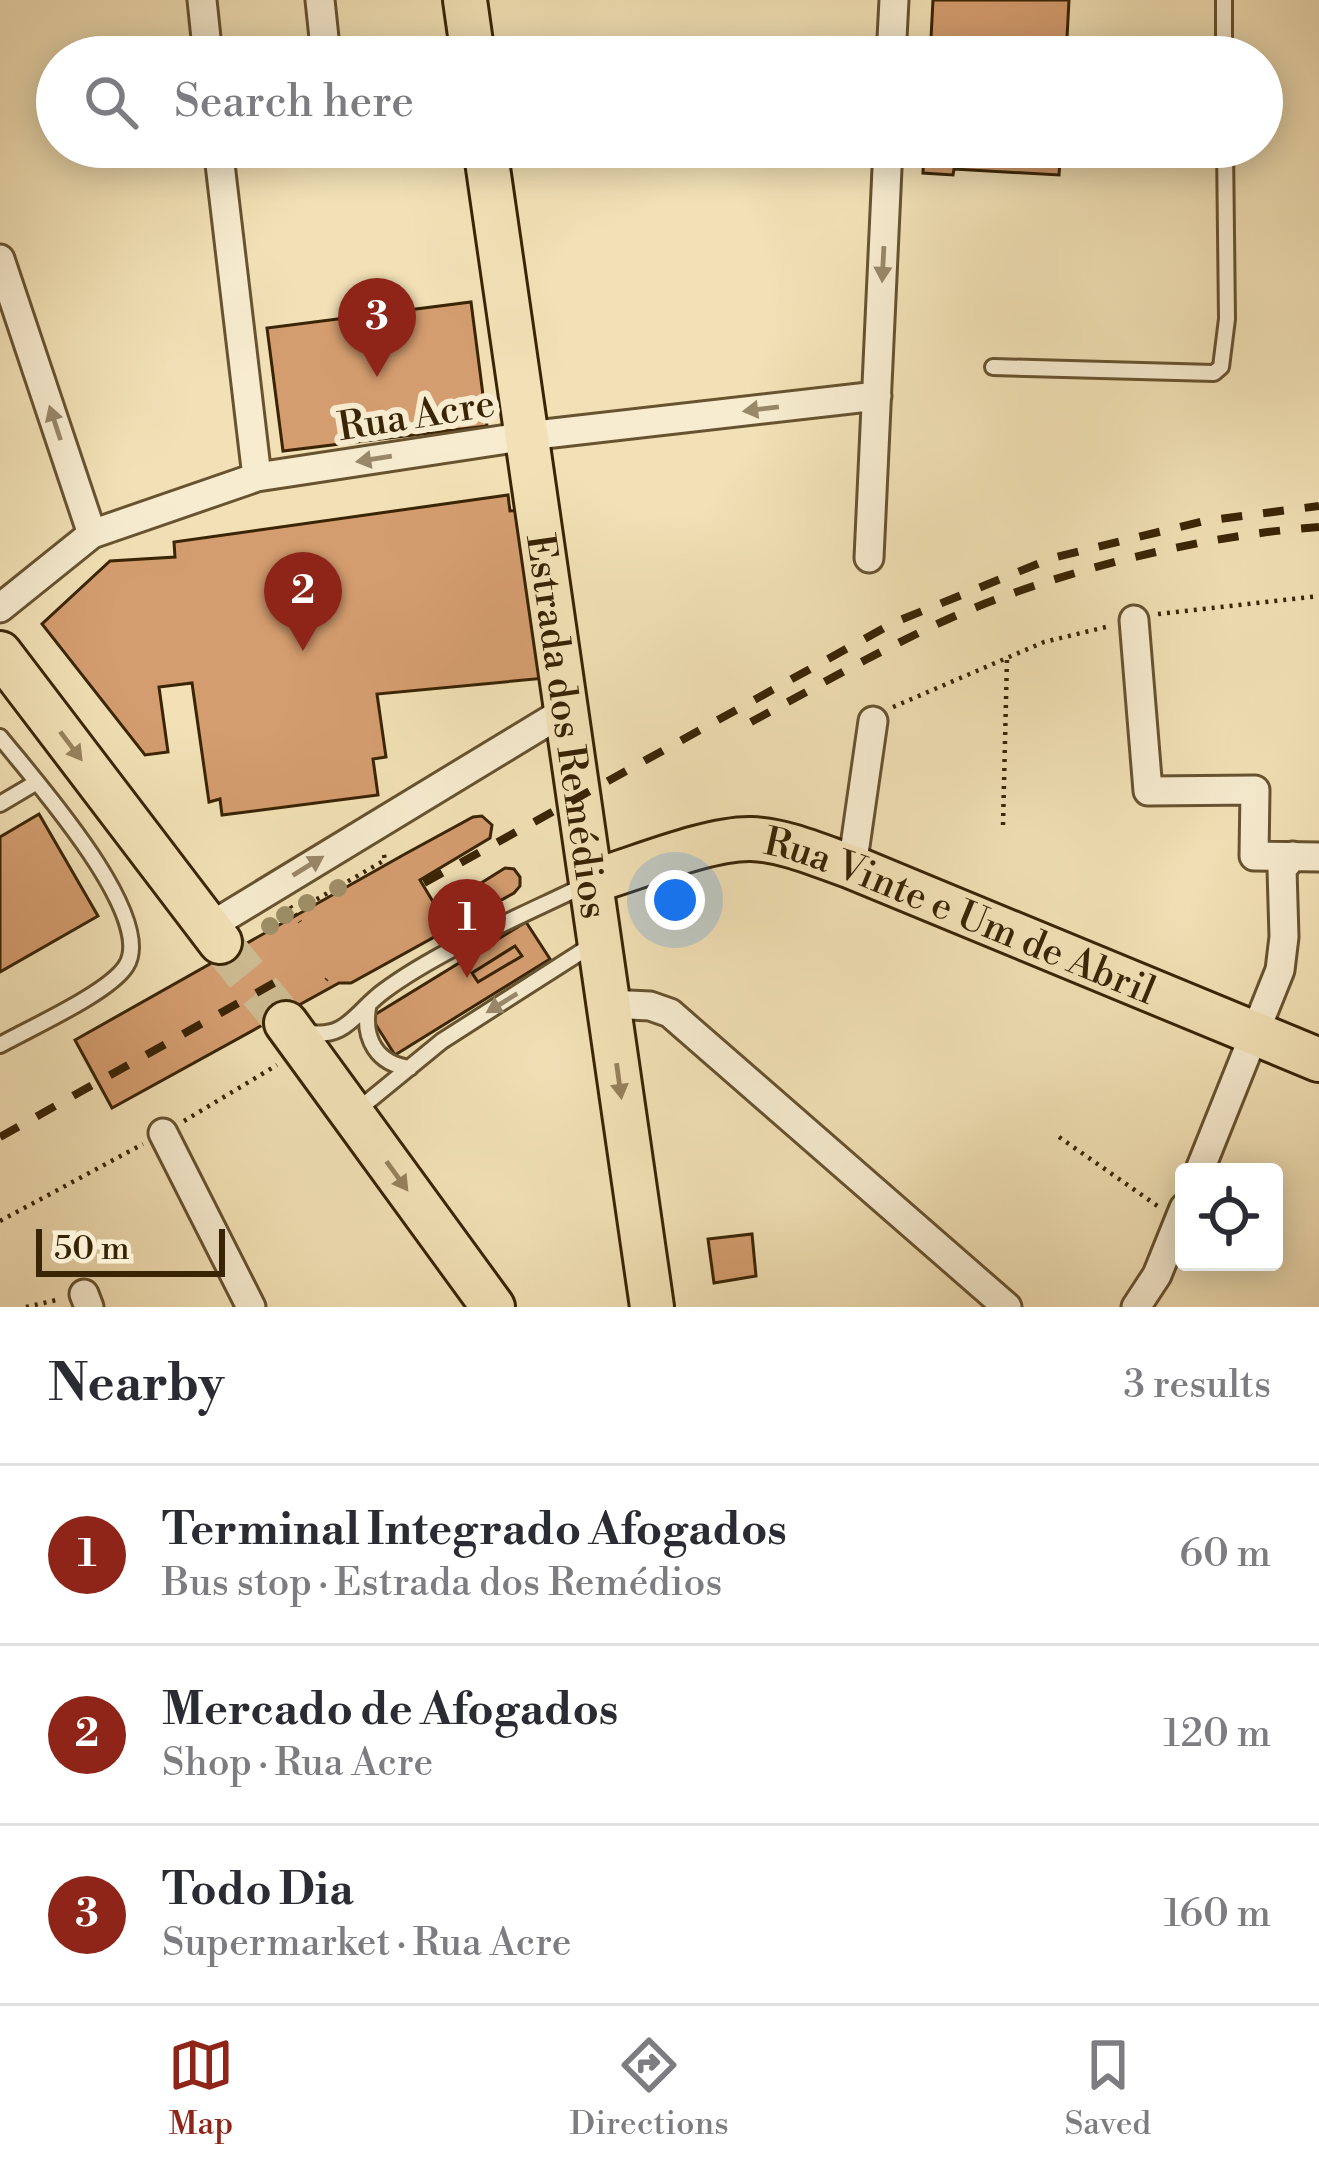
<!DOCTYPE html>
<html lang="en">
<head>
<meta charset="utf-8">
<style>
  body { margin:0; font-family:"Libre Bodoni",serif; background:#f2f2f3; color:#2b2b33 }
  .controls { position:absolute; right:36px; bottom:36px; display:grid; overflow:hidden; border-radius:12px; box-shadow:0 6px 30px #0003 }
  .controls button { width:108px; height:108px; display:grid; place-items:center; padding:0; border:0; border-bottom:3px solid #e1e1e2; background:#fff; color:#2b2b33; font:60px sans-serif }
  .scale { position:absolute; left:36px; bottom:30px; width:189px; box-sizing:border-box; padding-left:12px; border:6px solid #392404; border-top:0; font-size:33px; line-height:42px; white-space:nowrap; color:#392404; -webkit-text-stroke:9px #f7ecd0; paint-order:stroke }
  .you { position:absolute; left:675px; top:900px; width:42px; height:42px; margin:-30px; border:9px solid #fff; border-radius:50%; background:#1a73e8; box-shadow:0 0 0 18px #1a73e833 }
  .badge { display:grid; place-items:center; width:78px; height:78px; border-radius:50%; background:#8f2418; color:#fff; font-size:39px; font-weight:700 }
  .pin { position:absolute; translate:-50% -99px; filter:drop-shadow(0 3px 6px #0008) }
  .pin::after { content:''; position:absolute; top:63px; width:42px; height:36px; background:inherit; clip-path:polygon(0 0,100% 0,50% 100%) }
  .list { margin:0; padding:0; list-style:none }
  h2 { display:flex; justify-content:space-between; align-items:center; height:156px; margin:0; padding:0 48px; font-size:51px }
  h2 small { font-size:39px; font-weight:400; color:#7c7c81 }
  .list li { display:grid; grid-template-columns:78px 1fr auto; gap:36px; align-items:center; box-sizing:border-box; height:180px; padding:0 48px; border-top:3px solid #e1e1e2 }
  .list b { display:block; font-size:45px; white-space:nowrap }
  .list p { margin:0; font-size:39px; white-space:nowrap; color:#7c7c81 }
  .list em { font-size:39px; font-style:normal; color:#7c7c81 }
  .icon { flex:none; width:66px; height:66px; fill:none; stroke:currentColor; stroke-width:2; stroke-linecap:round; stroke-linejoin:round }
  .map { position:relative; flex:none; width:1319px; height:1307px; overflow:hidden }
  .search { position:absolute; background:#fff; box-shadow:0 6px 30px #0003; left:36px; right:36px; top:36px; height:132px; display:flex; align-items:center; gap:30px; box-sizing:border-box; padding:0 42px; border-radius:66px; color:#7c7c81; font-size:45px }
  .sheet { height:696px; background:#fff }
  nav { display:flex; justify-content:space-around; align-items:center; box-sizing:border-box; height:168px; border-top:3px solid #e1e1e2; background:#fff; font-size:33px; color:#7c7c81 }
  nav a { display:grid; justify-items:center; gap:6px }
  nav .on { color:#8f2418 }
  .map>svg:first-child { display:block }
</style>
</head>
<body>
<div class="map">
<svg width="1319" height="1307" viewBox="0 0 1319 1307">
  <rect width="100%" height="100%" fill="#f2e1b6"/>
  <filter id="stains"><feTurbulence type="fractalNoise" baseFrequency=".00167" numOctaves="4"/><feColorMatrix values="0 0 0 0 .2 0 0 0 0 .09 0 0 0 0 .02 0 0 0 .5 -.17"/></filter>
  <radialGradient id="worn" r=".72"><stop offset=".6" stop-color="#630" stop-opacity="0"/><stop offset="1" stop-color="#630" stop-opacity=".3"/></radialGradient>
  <path fill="#d49d6f" stroke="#392404" stroke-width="3" d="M 933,0 L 1069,0 L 1066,57 L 930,57 Z
    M 924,147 L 1061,147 L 1059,175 L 954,169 L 953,175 L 923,173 Z
    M 471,302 L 487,426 L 283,451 L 267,328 Z
    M 508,495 L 510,511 L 522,510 L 546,678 L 377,694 L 386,757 L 373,759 L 378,795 L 222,815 L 220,799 L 209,802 L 192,683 L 159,687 L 168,752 L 145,755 L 42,624 L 110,561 L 175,557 L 174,542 Z
    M 39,814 L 98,916 L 0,972 L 0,837 Z
    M 482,816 L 492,825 L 490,838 L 420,880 L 438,910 L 505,868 L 514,869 L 520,877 L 520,886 L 514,893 L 351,983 L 339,983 L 112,1108 L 75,1040 L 405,854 L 473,817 Z
    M 526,922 L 550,959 L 395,1055 L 371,1017 Z
    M 515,946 L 522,956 L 478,982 L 472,973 Z
    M 752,1234 L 756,1276 L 714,1283 L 708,1239 Z"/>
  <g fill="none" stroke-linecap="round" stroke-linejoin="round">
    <path stroke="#cdbb92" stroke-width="42" stroke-dasharray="42 21" stroke-linecap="butt" d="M 220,942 L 286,1023"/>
    <defs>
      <path id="lane" d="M 1224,0 L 1224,57
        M 993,367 L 1214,373 L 1221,367 L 1227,319 L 1225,147
        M 0,737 C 31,776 158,917 126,966 C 109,993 30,1028 0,1045
        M 0,804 L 37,782
        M 368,1008 C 363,1039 377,1064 410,1068
        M 306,1032 C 346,1041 356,1011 384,991 C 438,951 521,916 583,886
        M 354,1113 L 442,1041 L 595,943"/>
      <path id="street" d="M 202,0 L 208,57
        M 320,0 L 326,57
        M 891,57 L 894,0
        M 218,147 L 257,477
        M 0,259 L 92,534
        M 869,558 L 888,147
        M 0,608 L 92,534 L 257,477 L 527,436 L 877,396
        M 1134,620 L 1148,791 L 1255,790 L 1254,856 L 1319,857
        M 852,867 L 873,721
        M 209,927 L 568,709
        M 608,1004 L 650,1006 L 670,1013 L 1007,1307
        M 163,1133 L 251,1307
        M 1199,1172 L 1280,970 L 1284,937 L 1282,869 L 1293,856
        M 84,1294 L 89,1307
        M 1136,1307 L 1157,1275 L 1184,1208"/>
      <g id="primary">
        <path d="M 465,0 L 473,57"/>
        <path id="s1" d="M 485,147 L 652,1307"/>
        <path d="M 0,653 L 220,942"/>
        <path id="s2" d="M 593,881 C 635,869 708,838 751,839 C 785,840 820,856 852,867 L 1319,1060"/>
        <path d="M 286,1023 L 493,1307"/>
      </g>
    </defs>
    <use href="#lane" stroke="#675330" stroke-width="20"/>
    <use href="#street" stroke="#675330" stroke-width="33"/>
    <use href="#primary" stroke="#392404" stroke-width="48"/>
    <path stroke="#392404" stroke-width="4.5" stroke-dasharray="3 6" stroke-linecap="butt" d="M 1158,614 L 1319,596
      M 893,707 L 1044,642 L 1106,627
      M 1003,825 L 1007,658
      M 314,905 L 312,902 L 385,860 L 383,850
      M 290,906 L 300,922
      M 326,980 L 327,979
      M 184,1121 L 277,1065
      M 1059,1137 L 1159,1207
      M 0,1221 L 143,1144
      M 26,1307 L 61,1299"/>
    <use href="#lane" stroke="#f7ecd0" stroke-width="14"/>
    <use href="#street" stroke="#f7ecd0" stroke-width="27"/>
    <use href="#primary" stroke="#f2e1b6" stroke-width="42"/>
    <path stroke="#392404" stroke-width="8" stroke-dasharray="21 21" stroke-linecap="butt" d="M 751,722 C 818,686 885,647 955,616 C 1061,570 1204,535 1319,527
      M 424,883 L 893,623 L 1052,558 L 1204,521 L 1319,506
      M 0,1137 L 274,983"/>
  </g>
  <g fill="#9e8f67">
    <circle cx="338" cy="888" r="9"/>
    <circle cx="307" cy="903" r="9"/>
    <circle cx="285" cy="915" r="9"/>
    <circle cx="270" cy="926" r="9"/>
  </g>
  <defs><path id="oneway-solid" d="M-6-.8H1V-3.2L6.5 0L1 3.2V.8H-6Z" transform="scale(3)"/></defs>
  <g fill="#98886a">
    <use href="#oneway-solid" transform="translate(883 264) rotate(93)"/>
    <use href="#oneway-solid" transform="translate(761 409) rotate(173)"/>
    <use href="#oneway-solid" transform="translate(55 423) rotate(-108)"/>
    <use href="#oneway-solid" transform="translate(374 459) rotate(171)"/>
    <use href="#oneway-solid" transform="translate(308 866) rotate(-32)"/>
    <use href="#oneway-solid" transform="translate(502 1003) rotate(148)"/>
  </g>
  <g fill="#96825d">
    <use href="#oneway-solid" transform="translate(71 746) rotate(53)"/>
    <use href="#oneway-solid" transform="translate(619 1081) rotate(82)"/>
    <use href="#oneway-solid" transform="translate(397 1176) rotate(54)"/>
  </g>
  <g text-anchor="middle" stroke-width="12" stroke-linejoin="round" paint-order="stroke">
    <g font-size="39" fill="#392404" stroke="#f7ecd0">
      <text transform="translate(416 414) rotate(-9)" y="14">Rua Acre</text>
      <text dy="14" stroke="none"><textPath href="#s1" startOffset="585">Estrada dos Remédios</textPath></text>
      <text dy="14" stroke="none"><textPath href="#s2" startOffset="387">Rua Vinte e Um de Abril</textPath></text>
    </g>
  </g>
  <rect width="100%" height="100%" filter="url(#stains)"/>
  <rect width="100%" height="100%" fill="url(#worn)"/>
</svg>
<div class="controls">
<button><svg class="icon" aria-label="locate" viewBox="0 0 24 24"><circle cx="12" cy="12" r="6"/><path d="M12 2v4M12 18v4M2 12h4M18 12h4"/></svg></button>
</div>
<div class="scale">50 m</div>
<div class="you"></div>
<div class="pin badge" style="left:467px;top:978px">1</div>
<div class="pin badge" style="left:303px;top:651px">2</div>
<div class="pin badge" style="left:377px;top:377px">3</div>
<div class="search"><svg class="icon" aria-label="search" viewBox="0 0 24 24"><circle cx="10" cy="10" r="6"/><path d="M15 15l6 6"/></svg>Search here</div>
</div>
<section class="sheet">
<h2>Nearby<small>3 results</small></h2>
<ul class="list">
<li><span class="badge">1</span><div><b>Terminal Integrado Afogados</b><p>Bus stop · Estrada dos Remédios</p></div><em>60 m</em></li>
<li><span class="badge">2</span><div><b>Mercado de Afogados</b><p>Shop · Rua Acre</p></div><em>120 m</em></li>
<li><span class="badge">3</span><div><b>Todo Dia</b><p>Supermarket · Rua Acre</p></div><em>160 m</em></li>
</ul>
</section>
<nav>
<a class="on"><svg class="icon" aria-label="map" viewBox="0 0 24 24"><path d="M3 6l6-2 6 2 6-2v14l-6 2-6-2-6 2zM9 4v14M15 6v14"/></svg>Map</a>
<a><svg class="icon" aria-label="directions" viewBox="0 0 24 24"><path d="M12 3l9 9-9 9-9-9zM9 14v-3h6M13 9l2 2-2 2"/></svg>Directions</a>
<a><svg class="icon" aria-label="saved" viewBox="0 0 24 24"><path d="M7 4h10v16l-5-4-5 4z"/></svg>Saved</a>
</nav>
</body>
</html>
